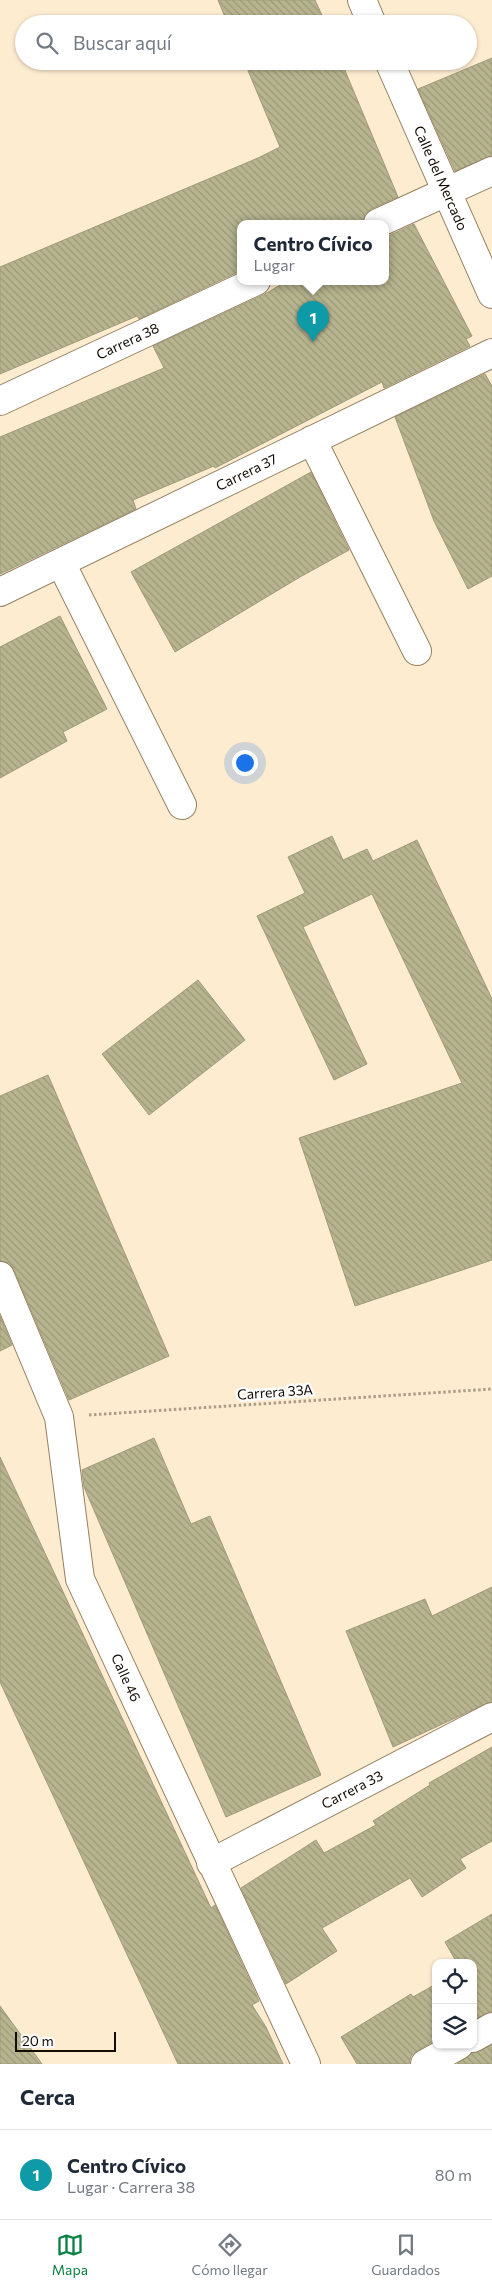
<!DOCTYPE html>
<html lang="es">
<head>
<meta charset="utf-8">
<style>
  body { margin:0; font-family:Commissioner,sans-serif; background:#f2f2f3; color:#1f2937 }
  .controls { position:absolute; right:15px; bottom:15px; display:grid; overflow:hidden; border-radius:10px; box-shadow:0 1px 4px #0004 }
  .controls button { width:45px; height:45px; display:grid; place-items:center; padding:0; border:0; border-bottom:1px solid #e0e1e3; background:#fff; color:#1f2937; font:25px sans-serif }
  .scale { position:absolute; left:15px; bottom:12px; width:101px; box-sizing:border-box; padding-left:5px; border:2px solid #130b03; border-top:0; font-size:14px; line-height:18px; white-space:nowrap; color:#130b03; -webkit-text-stroke:4px #fcfcfc; paint-order:stroke }
  .you { position:absolute; left:244px; top:762px; width:18px; height:18px; margin:-12px; border:4px solid #fff; border-radius:50%; background:#1a73e8; box-shadow:0 0 0 8px #1a73e833 }
  .badge { display:grid; place-items:center; width:32px; height:32px; border-radius:50%; background:#0b8043; color:#fff; font-size:16px; font-weight:700 }
  .pin { position:absolute; translate:-50% -41px; filter:drop-shadow(0 1px 2px #0008) }
  .pin::after { content:''; position:absolute; top:26px; width:18px; height:15px; background:inherit; clip-path:polygon(0 0,100% 0,50% 100%) }
  .popup { position:absolute; left:237px; top:220px; width:152px; height:65px; box-sizing:border-box; display:grid; place-content:center; border-radius:10px; background:#fff; filter:drop-shadow(0 1px 4px #0005); font-size:16px; white-space:nowrap; color:#747a83 }
  .popup b { font-size:19px; color:#1f2937 }
  .popup::after { content:''; position:absolute; left:50%; top:100%; margin-left:-10px; border:10px solid transparent; border-top-color:#fff }
  .list { margin:0; padding:0; list-style:none }
  h2 { display:flex; justify-content:space-between; align-items:center; height:65px; margin:0; padding:0 20px; font-size:21px }
  h2 small { font-size:16px; font-weight:400; color:#747a83 }
  .list li { display:grid; grid-template-columns:32px 1fr auto; gap:15px; align-items:center; box-sizing:border-box; height:90px; padding:0 20px; border-top:1px solid #e0e1e3 }
  .list b { display:block; font-size:19px; white-space:nowrap }
  .list p { margin:0; font-size:16px; white-space:nowrap; color:#747a83 }
  .list em { font-size:16px; font-style:normal; color:#747a83 }
  .icon { flex:none; width:28px; height:28px; fill:none; stroke:currentColor; stroke-width:2; stroke-linecap:round; stroke-linejoin:round }
  .map { position:relative; flex:none; width:492px; height:2064px; overflow:hidden }
  .search { position:absolute; background:#fff; box-shadow:0 1px 4px #0004; left:15px; right:15px; top:15px; height:55px; display:flex; align-items:center; gap:12px; box-sizing:border-box; padding:0 18px; border-radius:28px; color:#747a83; font-size:19px }
  .sheet { height:155px; background:#fff }
  nav { display:flex; justify-content:space-around; align-items:center; box-sizing:border-box; height:70px; border-top:1px solid #e0e1e3; background:#fff; font-size:14px; color:#747a83 }
  nav a { display:grid; justify-items:center; gap:2px }
  nav .on { color:#0b8043 }
  .map>svg:first-child { display:block }
</style>
</head>
<body>
<div class="map">
<svg width="492" height="2064" viewBox="0 0 492 2064">
  <defs>
    <pattern id="building-back-hatch" width="6" height="6" patternUnits="userSpaceOnUse" patternTransform="scale(1.25)"><rect width="6" height="6" fill="#b7b48f"/><path d="M-1 5l2 2M0 0l6 6M5-1l2 2" fill="none" stroke="#9c997a"/></pattern>
  </defs>
  <rect width="100%" height="100%" fill="#feecd1"/>
  <path fill="url(#building-back-hatch)" stroke="#9f9b78" d="M 218,0 L 315,0 L 326,24 L 228,24 Z
    M 492,58 L 492,156 L 455,171 L 418,89 Z
    M 244,61 L 341,61 L 398,197 L 371,209 L 365,214 L 363,223 L 240,223 L 240,271 L 139,319 L 137,316 L 0,374 L 0,267 L 258,158 L 280,147 Z
    M 414,224 L 472,336 L 466,339 L 470,346 L 384,388 L 382,382 L 215,468 L 214,466 L 133,500 L 136,509 L 0,574 L 0,437 L 164,368 L 153,346 L 263,295 L 287,281 L 386,281 L 386,237 Z
    M 485,374 L 492,386 L 492,576 L 468,589 L 434,521 L 395,417 Z
    M 311,472 L 349,550 L 300,577 L 175,652 L 131,572 Z
    M 60,616 L 107,709 L 63,732 L 67,741 L 0,778 L 0,647 Z
    M 332,836 L 343,860 L 367,849 L 373,861 L 417,840 L 492,999 L 492,1260 L 355,1306 L 299,1138 L 462,1083 L 372,894 L 303,927 L 367,1064 L 334,1080 L 257,916 L 305,893 L 288,857 Z
    M 198,980 L 245,1040 L 149,1115 L 102,1054 Z
    M 48,1075 L 169,1356 L 69,1400 L 14,1270 L 9,1263 L 0,1261 L 0,1096 Z
    M 0,1316 L 12,1345 L 0,1351 Z
    M 154,1438 L 191,1524 L 210,1516 L 321,1775 L 226,1817 L 84,1487 L 82,1470 Z
    M 0,1457 L 211,1908 L 215,1905 L 259,2001 L 252,2005 L 266,2027 L 283,2064 L 178,2064 L 57,1804 L 0,1682 Z
    M 492,1587 L 492,1701 L 393,1747 L 346,1631 L 425,1599 L 432,1616 Z
    M 492,1747 L 492,1841 L 460,1859 L 466,1868 L 422,1897 L 410,1878 L 322,1928 L 337,1951 L 286,1984 L 241,1888 L 316,1840 L 324,1853 L 376,1825 L 373,1821 L 430,1785 L 429,1783 Z
    M 492,1914 L 492,2011 L 473,2020 L 473,1963 L 457,1963 L 445,1942 Z
    M 436,1984 L 436,2040 L 417,2051 L 411,2056 L 409,2064 L 357,2064 L 341,2037 L 411,1994 L 413,1997 Z
    M 0,2006 L 42,2064 L 0,2064 Z
    M 492,2045 L 492,2064 L 457,2064 L 472,2053 Z"/>
  <g fill="none" stroke-linecap="round" stroke-linejoin="round">
    <defs>
      <g id="minor">
        <path d="M 362,0 L 372,24"/>
        <path id="s1" d="M 389,61 L 492,294"/>
        <path d="M 378,223 L 492,171"/>
        <path id="s2" d="M 0,401 L 256,281"/>
        <path d="M 312,440 L 417,651"/>
        <path d="M 61,563 L 182,805"/>
        <path id="s3" d="M 0,592 L 492,353"/>
        <path id="s4" d="M 0,1276 L 59,1417 L 80,1579 L 306,2064"/>
        <path id="s5" d="M 211,1863 L 492,1717"/>
        <path d="M 473,2038 L 492,2027"/>
        <path d="M 425,2064 L 459,2045"/>
      </g>
    </defs>
    <use href="#minor" stroke="#958062" stroke-width="30"/>
    <path stroke="#ac9d89" stroke-width="3" stroke-dasharray="2.5 2.5" stroke-linecap="butt" d="M 89,1415 L 492,1389"/>
    <use href="#minor" stroke="#fff" stroke-width="28"/>
  </g>
  <g text-anchor="middle" stroke-width="5" stroke-linejoin="round" paint-order="stroke">
    <g font-size="14" fill="#130b03" stroke="#fcfcfc">
      <text dy="5" stroke="none"><textPath href="#s1" startOffset="128">Calle del Mercado</textPath></text>
      <text dy="5" stroke="none"><textPath href="#s2" startOffset="141">Carrera 38</textPath></text>
      <text dy="5" stroke="none"><textPath href="#s3" startOffset="274">Carrera 37</textPath></text>
      <text transform="translate(275 1392) rotate(-4)" y="5">Carrera 33A</text>
      <text dy="5" stroke="none"><textPath href="#s4" startOffset="425">Calle 46</textPath></text>
      <text dy="5" stroke="none"><textPath href="#s5" startOffset="159">Carrera 33</textPath></text>
    </g>
  </g>
</svg>
<div class="controls">
<button><svg class="icon" aria-label="locate" viewBox="0 0 24 24"><circle cx="12" cy="12" r="6"/><path d="M12 2v4M12 18v4M2 12h4M18 12h4"/></svg></button>
<button><svg class="icon" aria-label="layers" viewBox="0 0 24 24"><path d="M12 4l9 5-9 5-9-5zM3 14l9 5 9-5"/></svg></button>
</div>
<div class="scale">20 m</div>
<div class="you"></div>
<div class="pin badge" style="left:313px;top:342px;background:#0f9aa8">1</div>
<div class="popup"><b>Centro Cívico</b>Lugar</div>
<div class="search"><svg class="icon" aria-label="search" viewBox="0 0 24 24"><circle cx="10" cy="10" r="6"/><path d="M15 15l6 6"/></svg>Buscar aquí</div>
</div>
<section class="sheet">
<h2>Cerca<small></small></h2>
<ul class="list">
<li><span class="badge" style="background:#0f9aa8">1</span><div><b>Centro Cívico</b><p>Lugar · Carrera 38</p></div><em>80 m</em></li>
</ul>
</section>
<nav>
<a class="on"><svg class="icon" aria-label="map" viewBox="0 0 24 24"><path d="M3 6l6-2 6 2 6-2v14l-6 2-6-2-6 2zM9 4v14M15 6v14"/></svg>Mapa</a>
<a><svg class="icon" aria-label="directions" viewBox="0 0 24 24"><path d="M12 3l9 9-9 9-9-9zM9 14v-3h6M13 9l2 2-2 2"/></svg>Cómo llegar</a>
<a><svg class="icon" aria-label="saved" viewBox="0 0 24 24"><path d="M7 4h10v16l-5-4-5 4z"/></svg>Guardados</a>
</nav>
</body>
</html>
